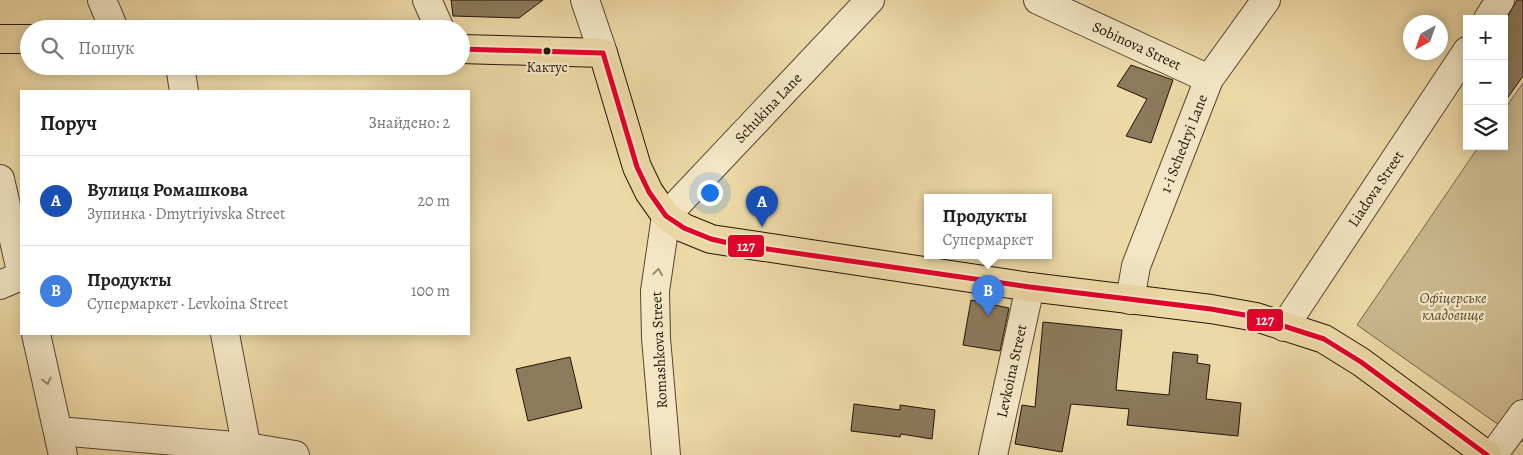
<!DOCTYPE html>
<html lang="uk">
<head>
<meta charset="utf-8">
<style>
  body { margin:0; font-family:Alegreya,serif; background:#f6f6f6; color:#222 }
  .controls { position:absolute; right:15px; top:15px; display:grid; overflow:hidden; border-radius:0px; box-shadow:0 2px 12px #0003 }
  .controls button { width:45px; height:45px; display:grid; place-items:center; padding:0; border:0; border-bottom:1px solid #e0e0e0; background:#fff; color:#222; font:25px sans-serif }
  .compass { position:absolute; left:1403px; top:15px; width:45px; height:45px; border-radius:50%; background:#fff; box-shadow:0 2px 12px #0003; rotate:220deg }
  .you { position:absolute; left:709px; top:192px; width:18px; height:18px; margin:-12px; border:4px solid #fff; border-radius:50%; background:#1a73e8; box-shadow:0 0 0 8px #1a73e833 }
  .badge { display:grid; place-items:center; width:32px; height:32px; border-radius:50%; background:#8f2418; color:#fff; font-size:16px; font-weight:700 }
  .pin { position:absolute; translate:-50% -41px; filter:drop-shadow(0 1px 2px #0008) }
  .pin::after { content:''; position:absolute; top:26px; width:18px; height:15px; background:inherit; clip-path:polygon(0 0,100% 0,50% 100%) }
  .popup { position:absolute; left:924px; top:194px; width:128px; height:65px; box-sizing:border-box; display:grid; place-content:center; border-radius:0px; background:#fff; filter:drop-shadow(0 1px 4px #0005); font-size:16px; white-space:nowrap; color:#767676 }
  .popup b { font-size:19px; color:#222 }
  .popup::after { content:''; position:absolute; left:50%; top:100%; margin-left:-10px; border:10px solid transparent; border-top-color:#fff }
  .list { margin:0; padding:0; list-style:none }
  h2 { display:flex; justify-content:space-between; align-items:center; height:65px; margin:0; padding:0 20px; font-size:21px }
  h2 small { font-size:16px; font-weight:400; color:#767676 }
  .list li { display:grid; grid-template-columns:32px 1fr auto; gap:15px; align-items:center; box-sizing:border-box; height:90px; padding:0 20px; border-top:1px solid #e0e0e0 }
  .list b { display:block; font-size:19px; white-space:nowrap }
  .list p { margin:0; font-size:16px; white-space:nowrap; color:#767676 }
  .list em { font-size:16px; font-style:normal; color:#767676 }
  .icon { flex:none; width:28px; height:28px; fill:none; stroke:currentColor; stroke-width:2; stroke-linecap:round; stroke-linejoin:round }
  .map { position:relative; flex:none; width:1523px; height:455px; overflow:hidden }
  .search { position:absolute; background:#fff; box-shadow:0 2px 12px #0003; left:20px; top:20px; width:450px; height:55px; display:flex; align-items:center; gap:12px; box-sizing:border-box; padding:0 18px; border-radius:28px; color:#767676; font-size:19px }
  .panel { position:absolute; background:#fff; box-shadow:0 2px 12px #0003; left:20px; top:90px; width:450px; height:245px; border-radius:0px }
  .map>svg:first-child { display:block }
</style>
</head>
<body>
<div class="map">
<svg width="1523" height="455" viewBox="0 0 1523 455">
  <rect width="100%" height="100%" fill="#ecd9a6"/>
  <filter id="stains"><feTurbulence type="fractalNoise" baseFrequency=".004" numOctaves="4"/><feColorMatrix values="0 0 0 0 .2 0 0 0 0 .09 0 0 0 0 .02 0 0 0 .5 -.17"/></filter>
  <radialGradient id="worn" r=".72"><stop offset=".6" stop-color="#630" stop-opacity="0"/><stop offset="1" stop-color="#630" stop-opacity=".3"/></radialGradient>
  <path fill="#cab78c" stroke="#77654c" d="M 1523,83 L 1523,442 L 1357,325 L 1479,146 L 1504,146 L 1504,110 Z"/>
  <path fill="#8c7a5c" stroke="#24130b" d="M 451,0 L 543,0 L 519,18 L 453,16 Z
    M 1517,0 L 1523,0 L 1523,76 L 1504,103 L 1504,23 Z
    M 1131,65 L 1173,80 L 1151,143 L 1126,136 L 1147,99 L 1117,86 Z
    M 971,300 L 1009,308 L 1000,351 L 963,345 Z
    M 1043,322 L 1122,330 L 1116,390 L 1169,395 L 1173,352 L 1198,355 L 1197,363 L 1210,365 L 1206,399 L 1241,403 L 1238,436 L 1127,425 L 1129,409 L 1071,404 L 1062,452 L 1015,444 L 1022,405 L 1035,407 Z
    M 570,357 L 582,408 L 528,421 L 516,369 Z
    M 854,404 L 900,410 L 900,405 L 935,410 L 932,439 L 901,434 L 900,437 L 851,431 Z"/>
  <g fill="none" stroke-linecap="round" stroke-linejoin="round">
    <defs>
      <g id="minor">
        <path d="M 102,0 L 114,29"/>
        <path d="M 427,0 L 440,29"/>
        <path d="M 585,0 L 603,53"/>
        <path id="s1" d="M 1038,0 L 1209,79"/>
        <path d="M 1488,19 L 1500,0"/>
        <path d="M 180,66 L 184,91"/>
        <path d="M 0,179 L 21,271"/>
        <path d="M 0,285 L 21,276"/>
        <path id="s2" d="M 1130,300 L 1136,266 L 1209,79 L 1266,0"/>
        <path id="s3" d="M 1284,327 L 1467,51"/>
        <path d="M 36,334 L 63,455"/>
        <path d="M 225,334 L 248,455"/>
        <path d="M 58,431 L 246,447 L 295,455"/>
        <path id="s4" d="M 666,455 L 656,338 L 655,291 L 666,216 L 870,0"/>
        <path id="s5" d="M 993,455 L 1030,287"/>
        <path d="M 1493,455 L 1523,414"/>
      </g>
      <path id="major" d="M 0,39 L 29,39
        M 461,49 L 603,53 L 637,167 L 649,192 L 666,216 L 684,228 L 711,239 L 1030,287 L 1211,309 L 1256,317 L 1324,339 L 1361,362 L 1487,455"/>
    </defs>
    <use href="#minor" stroke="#564432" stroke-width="30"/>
    <use href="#major" stroke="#24130b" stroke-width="30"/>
    <use href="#minor" stroke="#f3e6c5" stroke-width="28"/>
    <use href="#major" stroke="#ecd9a6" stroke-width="28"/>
    <defs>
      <path id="bus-1" d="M 461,49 L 603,53
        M 603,53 L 637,167 L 649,192 L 666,216 L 684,228 L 711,239 L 733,244 L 1030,287 L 1211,309 L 1256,317 L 1324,339 L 1361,362 L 1487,455"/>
    </defs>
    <use href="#bus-1" stroke="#f3e6c5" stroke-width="9"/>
    <use href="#bus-1" stroke="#e4002b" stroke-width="5"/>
  </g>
  <defs><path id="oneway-chevron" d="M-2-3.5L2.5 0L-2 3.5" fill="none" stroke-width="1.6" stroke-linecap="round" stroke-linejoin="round" transform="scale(1.25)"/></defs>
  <g stroke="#968771">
    <use href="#oneway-chevron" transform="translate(658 272) rotate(-82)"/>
    <use href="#oneway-chevron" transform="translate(47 381) rotate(77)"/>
  </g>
  <circle fill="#24130b" stroke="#f3e6c5" stroke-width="2" cx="547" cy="51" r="4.5"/>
  <g text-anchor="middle" stroke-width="4.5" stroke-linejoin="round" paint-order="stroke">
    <g font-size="14" fill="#24130b" stroke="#f3e6c5">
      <text x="547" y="72">Кактус</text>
    </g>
    <g font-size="15" fill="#24130b" stroke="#f3e6c5">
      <text dy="5" stroke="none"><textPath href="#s1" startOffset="109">Sobinova Street</textPath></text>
      <text dy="5" stroke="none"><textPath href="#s4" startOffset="389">Schukina Lane</textPath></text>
      <text dy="5" stroke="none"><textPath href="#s2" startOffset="166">1-i Schedryi Lane</textPath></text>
      <text dy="5" stroke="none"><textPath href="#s3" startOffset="166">Liadova Street</textPath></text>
      <text transform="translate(659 350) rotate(-93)" y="5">Romashkova Street</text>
      <text dy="5" stroke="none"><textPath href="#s5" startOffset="86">Levkoina Street</textPath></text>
    </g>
    <g font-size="15" font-style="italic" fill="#5e4c38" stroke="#f3e6c5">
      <text x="1453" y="303">Офіцерське<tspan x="1453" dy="17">кладовище</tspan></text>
    </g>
  </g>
  <g stroke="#f3e6c5" stroke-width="2">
    <rect x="727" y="234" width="38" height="24" rx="5" fill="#e4002b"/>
    <rect x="1246" y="308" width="38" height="24" rx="5" fill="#e4002b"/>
  </g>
  <g font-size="14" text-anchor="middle" font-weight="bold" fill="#fff">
    <text x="746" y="251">127</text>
    <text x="1265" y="325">127</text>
  </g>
  <rect width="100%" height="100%" filter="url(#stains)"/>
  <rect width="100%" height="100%" fill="url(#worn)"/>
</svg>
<div class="controls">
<button>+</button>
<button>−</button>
<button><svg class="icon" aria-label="layers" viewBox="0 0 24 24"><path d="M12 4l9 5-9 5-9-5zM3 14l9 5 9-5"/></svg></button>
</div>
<svg class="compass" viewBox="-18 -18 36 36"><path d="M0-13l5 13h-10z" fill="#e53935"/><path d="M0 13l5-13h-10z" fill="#767676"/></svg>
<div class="you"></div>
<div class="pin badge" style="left:762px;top:227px;background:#1a4fb4">A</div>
<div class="pin badge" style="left:988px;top:316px;background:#3f7fe0">B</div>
<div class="popup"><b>Продукты</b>Супермаркет</div>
<div class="search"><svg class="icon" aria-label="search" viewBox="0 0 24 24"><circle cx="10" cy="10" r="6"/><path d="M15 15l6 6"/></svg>Пошук</div>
<section class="panel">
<h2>Поруч<small>Знайдено: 2</small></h2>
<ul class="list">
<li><span class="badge" style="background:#1a4fb4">A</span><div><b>Вулиця Ромашкова</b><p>Зупинка · Dmytriyivska Street</p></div><em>20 m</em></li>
<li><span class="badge" style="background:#3f7fe0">B</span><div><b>Продукты</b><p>Супермаркет · Levkoina Street</p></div><em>100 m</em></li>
</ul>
</section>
</div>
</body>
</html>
